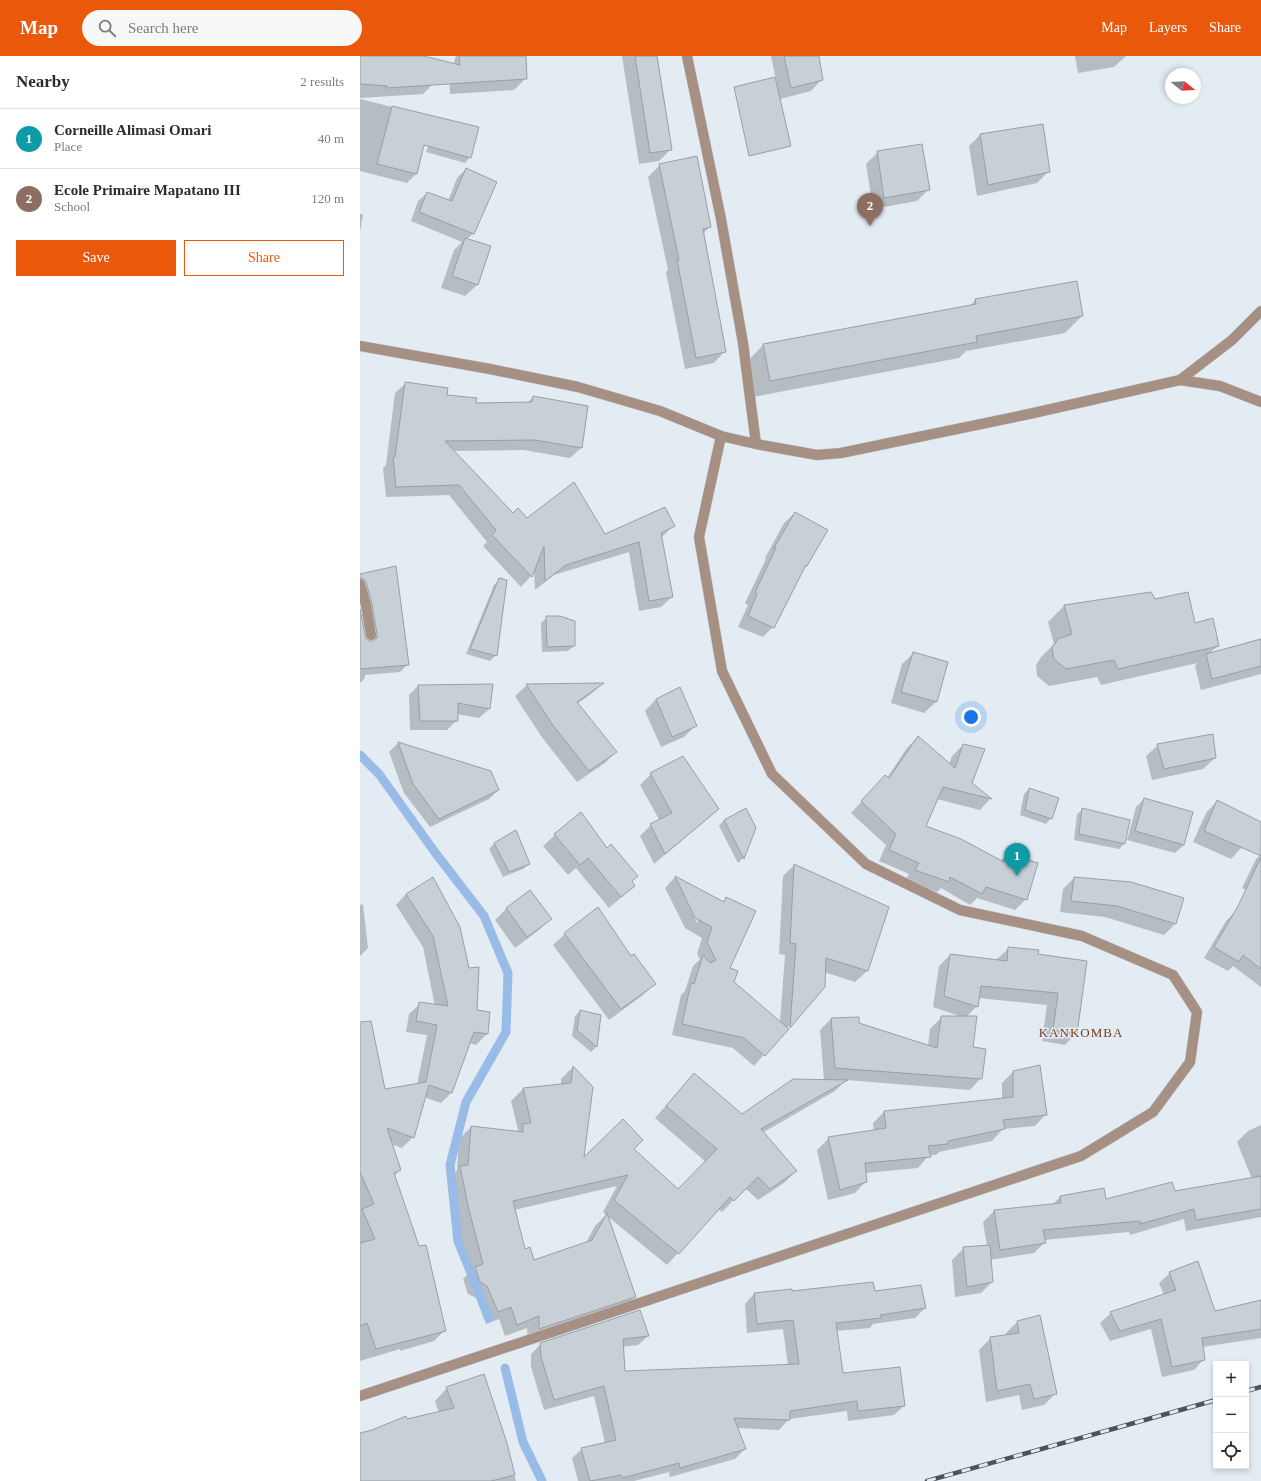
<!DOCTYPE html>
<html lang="en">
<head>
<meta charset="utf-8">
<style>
  body { margin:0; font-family:"Times New Roman",serif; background:#f7f7f7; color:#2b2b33 }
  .controls { position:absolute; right:12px; bottom:12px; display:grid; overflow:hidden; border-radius:0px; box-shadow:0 2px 6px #0003 }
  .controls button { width:36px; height:36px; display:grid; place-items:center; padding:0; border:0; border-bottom:1px solid #e1e1e2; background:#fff; color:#2b2b33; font:20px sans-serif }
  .compass { position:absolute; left:805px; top:12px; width:36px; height:36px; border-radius:50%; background:#fff; box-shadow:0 2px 6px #0003; rotate:108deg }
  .you { position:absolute; left:611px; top:661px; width:14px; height:14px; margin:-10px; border:3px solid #fff; border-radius:50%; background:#1a73e8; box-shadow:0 0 0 6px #1a73e833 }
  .badge { display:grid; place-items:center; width:26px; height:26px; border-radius:50%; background:#ea580c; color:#fff; font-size:13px; font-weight:700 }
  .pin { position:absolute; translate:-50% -33px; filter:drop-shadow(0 1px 2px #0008) }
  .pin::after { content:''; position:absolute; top:21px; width:14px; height:12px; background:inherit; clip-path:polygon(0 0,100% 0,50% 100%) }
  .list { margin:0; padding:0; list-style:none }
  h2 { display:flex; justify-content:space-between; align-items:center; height:52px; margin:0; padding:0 16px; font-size:17px }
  h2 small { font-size:13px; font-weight:400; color:#7c7c81 }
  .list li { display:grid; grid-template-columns:26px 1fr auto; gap:12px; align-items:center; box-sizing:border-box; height:60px; padding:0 16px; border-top:1px solid #e1e1e2 }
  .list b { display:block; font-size:15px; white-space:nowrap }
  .list p { margin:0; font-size:13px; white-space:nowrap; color:#7c7c81 }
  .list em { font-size:13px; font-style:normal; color:#7c7c81 }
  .actions { display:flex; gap:8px; padding:12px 16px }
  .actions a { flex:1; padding:9px 0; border:1px solid #ea580c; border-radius:0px; text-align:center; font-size:14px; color:#ea580c }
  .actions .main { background:#ea580c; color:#fff }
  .icon { flex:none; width:22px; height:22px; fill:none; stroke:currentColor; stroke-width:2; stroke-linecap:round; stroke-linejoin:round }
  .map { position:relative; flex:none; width:901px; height:1425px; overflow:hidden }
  header { display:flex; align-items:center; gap:24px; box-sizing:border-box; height:56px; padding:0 20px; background:#ea580c; color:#fff }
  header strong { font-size:19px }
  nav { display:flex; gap:22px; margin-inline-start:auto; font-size:14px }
  .search { width:280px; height:36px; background:#f7f7f7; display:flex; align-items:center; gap:10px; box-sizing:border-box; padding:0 14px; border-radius:22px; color:#7c7c81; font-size:15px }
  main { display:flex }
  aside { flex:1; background:#fff }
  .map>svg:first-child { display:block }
</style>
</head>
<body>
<header>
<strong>Map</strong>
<div class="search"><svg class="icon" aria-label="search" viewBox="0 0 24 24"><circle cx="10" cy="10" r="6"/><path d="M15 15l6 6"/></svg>Search here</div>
<nav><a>Map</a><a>Layers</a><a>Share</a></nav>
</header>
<main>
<aside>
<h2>Nearby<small>2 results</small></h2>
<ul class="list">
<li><span class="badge" style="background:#0f9aa8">1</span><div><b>Corneille Alimasi Omari</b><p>Place</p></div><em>40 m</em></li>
<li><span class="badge" style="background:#8d6e63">2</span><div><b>Ecole Primaire Mapatano III</b><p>School</p></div><em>120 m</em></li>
</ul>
<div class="actions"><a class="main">Save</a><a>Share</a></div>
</aside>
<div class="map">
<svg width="901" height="1425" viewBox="0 0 901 1425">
  <rect width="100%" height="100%" fill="#e3ebf3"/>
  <path fill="#0003" fill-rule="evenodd" d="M 0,0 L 59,0 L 72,29 L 63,38 L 0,42 Z
    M 96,0 L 165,0 L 166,22 L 154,34 L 90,38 L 89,20 Z
    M 262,0 L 296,0 L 311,93 L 299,105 L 279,108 Z
    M 411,0 L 458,0 L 462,23 L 451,35 L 420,43 Z
    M 715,0 L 766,0 L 754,11 L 718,17 Z
    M 0,43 L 69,60 L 66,89 L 62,93 L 56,118 L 47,127 L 0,115 Z
    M 76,69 L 110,101 L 105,107 L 66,96 Z
    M 620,79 L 689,115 L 677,127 L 617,140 L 609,90 Z
    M 518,96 L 568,134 L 557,145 L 513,153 L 506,108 Z
    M 300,109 L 350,170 L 343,178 L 365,295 L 354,307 L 325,313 L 306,216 L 308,214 L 288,121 Z
    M 106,113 L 135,126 L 113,178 L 107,183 L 129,191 L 117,229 L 105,240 L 81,232 L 94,194 L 102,186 L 51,165 L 58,145 L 67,137 L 88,145 L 97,122 Z
    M 0,158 L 3,158 L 0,176 Z
    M 716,226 L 722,260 L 705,277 L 606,295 L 599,302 L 393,341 L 387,306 L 403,289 L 610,250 L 615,244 Z
    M 46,327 L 86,340 L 115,348 L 167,347 L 173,341 L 227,351 L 221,392 L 210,402 L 164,394 L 93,395 L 153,458 L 167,463 L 245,479 L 313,470 L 301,482 L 312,541 L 301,551 L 279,555 L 269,496 L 194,519 L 175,534 L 174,512 L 171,520 L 161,531 L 123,490 L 127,486 L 89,439 L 26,441 L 23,412 L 26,409 L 35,337 Z
    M 435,457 L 466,475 L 447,510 L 442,514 L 413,571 L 403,581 L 378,571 L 388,549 L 385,547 L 406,503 L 405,502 L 424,467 Z
    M 8,517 L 48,608 L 40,616 L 5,619 L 5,622 L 0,627 L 0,586 L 13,587 L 12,578 L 16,573 L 0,525 Z
    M 140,523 L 136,599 L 130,605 L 106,598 L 134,529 Z
    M 795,544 L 834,568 L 858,590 L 850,597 L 901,584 L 901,618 L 841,634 L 835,610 L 837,607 L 741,629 L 737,621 L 689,630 L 677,620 L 676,609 L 681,601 L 694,588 L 688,566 L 704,550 Z
    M 187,561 L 214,590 L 208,595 L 182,596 L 181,567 Z
    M 554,597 L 576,646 L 564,657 L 531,647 L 542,608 Z
    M 242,628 L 231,638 L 217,648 L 256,696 L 245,707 L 217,726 L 181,680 L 155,640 L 167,629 Z
    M 58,630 L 129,653 L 119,662 L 97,658 L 97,664 L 87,674 L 50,674 L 49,639 Z
    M 296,643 L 336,669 L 324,681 L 301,691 L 285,655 Z
    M 558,681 L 589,708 L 592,700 L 603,689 L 611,727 L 630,743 L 620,754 L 577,743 L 565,770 L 640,805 L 647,798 L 666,843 L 655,854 L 617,842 L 610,849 L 581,832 L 577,836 L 545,825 L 549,818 L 519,805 L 526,789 L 491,757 L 515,731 L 527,722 L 547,692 Z
    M 38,687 L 130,716 L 138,734 L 129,743 L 70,771 L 44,737 L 29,696 Z
    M 798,689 L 855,702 L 843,713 L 792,724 L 786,700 Z
    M 291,718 L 358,752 L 347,763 L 294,808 L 280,780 L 291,769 L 300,765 L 280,729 Z
    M 669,733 L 691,762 L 686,768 L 660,759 L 664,738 Z
    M 784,743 L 824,789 L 815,797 L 767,784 L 776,751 Z
    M 857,745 L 882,791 L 871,803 L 833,786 L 846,757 Z
    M 723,753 L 764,788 L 759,793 L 714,784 L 717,758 Z
    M 364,764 L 395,772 L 383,802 L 378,807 L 359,770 Z
    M 155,776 L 169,808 L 163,813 L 143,821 L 129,793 L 134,788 Z
    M 195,779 L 271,825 L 274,830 L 249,852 L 216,812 L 208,819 L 183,790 Z
    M 901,798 L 901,842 L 882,832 L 896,803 Z
    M 434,809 L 507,915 L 495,926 L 464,916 L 464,930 L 394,1010 L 373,992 L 312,979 L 321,939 L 325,935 L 333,910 L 340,903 L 337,898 L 342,882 L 325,872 L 305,832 L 315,821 L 362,846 L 366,843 L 369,913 L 373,926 L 420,966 L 425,899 L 419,898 L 423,820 ZM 325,842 L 327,842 L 338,866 L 337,867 Z
    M 72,822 L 116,955 L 127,978 L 116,989 L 109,987 L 92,1036 L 81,1047 L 64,1041 L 53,1081 L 42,1092 L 31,1088 L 40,1114 L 34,1120 L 85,1274 L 74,1285 L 40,1295 L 40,1293 L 0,1305 L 0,985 L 24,1034 L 57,1029 L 67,979 L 46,976 L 49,958 L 60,948 L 75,950 L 63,891 L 36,849 L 46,838 Z
    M 714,822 L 816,867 L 804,879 L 745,861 L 700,856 L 703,833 Z
    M 170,835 L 190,863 L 179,874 L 155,892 L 135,864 L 146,853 Z
    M 3,848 L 8,892 L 0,900 L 0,849 Z
    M 876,855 L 901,871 L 901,931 L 873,910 L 868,915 L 844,902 L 866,865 Z
    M 205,878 L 271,902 L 294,928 L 283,939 L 249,964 L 193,889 Z
    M 649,892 L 677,899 L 726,906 L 716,977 L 705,989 L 682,985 L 687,949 L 618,942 L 617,950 L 606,961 L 611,992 L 621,1022 L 610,1034 L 486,1024 L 475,1035 L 402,1077 L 436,1115 L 424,1127 L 398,1144 L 385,1132 L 362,1156 L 358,1153 L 307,1209 L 246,1159 L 275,1241 L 263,1253 L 168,1285 L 167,1272 L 145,1280 L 139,1263 L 126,1268 L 116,1242 L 108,1238 L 103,1223 L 110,1216 L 97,1162 L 89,1123 L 97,1114 L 99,1083 L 111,1071 L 156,1076 L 158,1074 L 151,1045 L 163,1033 L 201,1029 L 201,1023 L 213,1011 L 223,1104 L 273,1093 L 318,1135 L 346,1106 L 295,1062 L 334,1018 L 382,1060 L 464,1024 L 460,974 L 471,963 L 498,968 L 568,990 L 570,973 L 582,961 L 602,961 L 573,951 L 579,910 L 590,899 L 637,905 L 637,903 ZM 257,1130 L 243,1156 L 246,1159 L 235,1170 L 226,1187 L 173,1206 L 164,1194 L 154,1154 Z
    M 220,955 L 240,959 L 236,991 L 231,996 L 212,980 L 215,960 Z
    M 653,1016 L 686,1058 L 675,1070 L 643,1073 L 632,1085 L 579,1096 L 576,1099 L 569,1099 L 558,1112 L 505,1117 L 506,1125 L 495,1137 L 468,1144 L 457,1094 L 469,1082 L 514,1075 L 513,1067 L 524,1056 L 642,1043 L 642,1027 Z
    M 901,1069 L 901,1161 L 826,1175 L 824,1163 L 770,1179 L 769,1176 L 684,1184 L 685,1186 L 674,1197 L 630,1204 L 632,1226 L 621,1237 L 595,1241 L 592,1204 L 604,1192 L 627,1190 L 623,1166 L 634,1155 L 692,1149 L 700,1141 L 743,1133 L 745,1144 L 814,1136 L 892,1123 L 877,1086 L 888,1075 Z
    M 810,1217 L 854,1257 L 901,1245 L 901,1282 L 842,1291 L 844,1303 L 834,1314 L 802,1321 L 791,1273 L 750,1285 L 740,1267 L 751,1257 L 804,1239 L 799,1227 Z
    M 431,1236 L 514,1236 L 565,1252 L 555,1262 L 513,1268 L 510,1272 L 476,1275 L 482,1318 L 544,1350 L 534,1359 L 488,1365 L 487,1355 L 429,1363 L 419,1374 L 377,1372 L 385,1393 L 375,1403 L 310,1421 L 309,1416 L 274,1425 L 218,1425 L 212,1402 L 222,1393 L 245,1387 L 234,1340 L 184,1354 L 171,1311 L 171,1298 L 181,1288 L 288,1280 L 278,1289 L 262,1291 L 264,1316 L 428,1310 L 423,1273 L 387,1277 L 385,1248 L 394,1238 Z
    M 657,1266 L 696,1337 L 684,1349 L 662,1354 L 659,1339 L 626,1346 L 619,1294 L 631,1282 L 647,1280 L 646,1277 Z
    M 87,1332 L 146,1387 L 156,1425 L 0,1425 L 0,1378 L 47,1364 L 79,1357 L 75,1345 Z"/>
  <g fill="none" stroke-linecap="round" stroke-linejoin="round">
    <path stroke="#99bbe7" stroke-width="9" d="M 0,699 L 19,718 L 74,795 L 124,860 L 148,917 L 146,976 L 106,1046 L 90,1109 L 98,1185 L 129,1262
      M 145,1312 L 163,1386 L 182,1425"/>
  </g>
  <path fill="#c7cfd7" stroke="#989fa7" d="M 0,0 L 64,0 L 100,9 L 99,0 L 166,0 L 167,23 L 26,32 L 27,30 L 0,28 Z
    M 275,0 L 297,0 L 312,94 L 290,97 Z
    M 424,0 L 459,0 L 463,24 L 431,32 Z
    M 415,21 L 431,90 L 389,100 L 374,31 Z
    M 32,50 L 119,71 L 111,102 L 64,89 L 57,118 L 17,108 Z
    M 683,68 L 690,116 L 628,129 L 620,78 Z
    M 562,88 L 570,134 L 524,142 L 517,95 Z
    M 337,100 L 351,171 L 343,173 L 366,296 L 336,302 L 317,204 L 319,204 L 299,108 Z
    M 106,112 L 137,126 L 114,178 L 59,156 L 67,136 L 92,145 Z
    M 105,182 L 131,190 L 118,229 L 92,220 Z
    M 717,225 L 723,260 L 616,280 L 617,286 L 410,325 L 403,288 L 616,248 L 615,243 Z
    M 45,326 L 88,332 L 87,339 L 117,342 L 116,347 L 172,346 L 173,340 L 228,350 L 222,392 L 175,384 L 85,385 L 153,457 L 158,452 L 167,462 L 214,426 L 245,478 L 305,451 L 315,470 L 301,477 L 313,541 L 289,545 L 279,486 L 206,509 L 185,525 L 184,490 L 172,521 L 132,479 L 136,474 L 99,429 L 36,431 L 33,401 L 35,401 Z
    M 435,456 L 468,474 L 447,510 L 446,509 L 414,572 L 388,560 L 397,538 L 395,536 L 416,492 L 414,492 Z
    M 36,510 L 49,609 L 0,613 L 0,553 L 6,583 L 9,585 L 12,585 L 17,582 L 17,578 L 12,548 L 6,526 L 4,523 L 0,522 L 0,518 Z
    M 139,522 L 147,524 L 137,600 L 110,593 Z
    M 791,536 L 795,543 L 828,536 L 835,567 L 853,562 L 859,590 L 758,613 L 754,604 L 706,613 L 694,603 L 692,592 L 698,583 L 712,578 L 704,549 Z
    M 186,560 L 200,560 L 215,565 L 215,590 L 187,591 Z
    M 901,583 L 901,610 L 852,623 L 846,598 Z
    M 553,596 L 588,606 L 577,646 L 541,636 Z
    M 244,627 L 217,646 L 257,696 L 229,715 L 192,668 L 166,628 Z
    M 133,628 L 130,653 L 98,647 L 98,665 L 60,665 L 58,629 Z
    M 320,631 L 337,670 L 312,681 L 296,643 Z
    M 853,678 L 856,702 L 804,713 L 797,688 Z
    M 558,680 L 595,712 L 603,688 L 625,693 L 612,727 L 632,743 L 583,731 L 566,770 L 601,783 L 644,806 L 647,797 L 678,807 L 667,844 L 626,831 L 622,838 L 590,821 L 589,826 L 555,814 L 559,807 L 529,794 L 536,778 L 501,745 L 525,719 L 529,722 Z
    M 38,686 L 131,715 L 139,734 L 79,763 L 53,728 Z
    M 323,700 L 359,753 L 305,798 L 290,768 L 312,757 L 290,717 Z
    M 669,732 L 699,742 L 692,763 L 665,754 Z
    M 784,742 L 833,756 L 824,789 L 775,775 Z
    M 857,744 L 901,766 L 901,800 L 844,775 Z
    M 386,752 L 396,772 L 384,803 L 364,764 Z
    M 722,752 L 770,764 L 765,788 L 719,778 Z
    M 221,756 L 247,792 L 251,788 L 278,820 L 272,825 L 275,830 L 261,841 L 228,802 L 220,809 L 194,778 Z
    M 156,774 L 170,808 L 149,816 L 134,787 Z
    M 901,801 L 901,913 L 883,899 L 879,906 L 854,891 L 878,850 Z
    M 434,808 L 529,851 L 508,915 L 466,902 L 465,931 L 430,972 L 436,888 L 430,887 Z
    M 315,820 L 364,846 L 366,841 L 396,855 L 370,912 L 378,915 L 374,926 L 429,973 L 405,1000 L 384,982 L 322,968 L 331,927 L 334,928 L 343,899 L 350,907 L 356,904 L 347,886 L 352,871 L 335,862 Z
    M 73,821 L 100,871 L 109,912 L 119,911 L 117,954 L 130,956 L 128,978 L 114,976 L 92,1037 L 69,1029 L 54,1082 L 27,1072 L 41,1114 L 34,1117 L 59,1190 L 66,1189 L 86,1275 L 16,1293 L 7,1267 L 0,1270 L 0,1187 L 15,1183 L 2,1153 L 14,1148 L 0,1116 L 0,966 L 11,965 L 25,1033 L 66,1026 L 77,969 L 56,965 L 59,946 L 88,950 L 73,880 L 46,838 Z
    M 714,821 L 771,826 L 824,842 L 816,868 L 757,850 L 711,845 Z
    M 170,834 L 192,863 L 167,881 L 146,852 Z
    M 238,851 L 271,900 L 274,898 L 296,928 L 261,953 L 204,877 Z
    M 648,891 L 679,894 L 678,898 L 727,905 L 717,978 L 693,974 L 698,937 L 621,930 L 618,951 L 584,940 L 590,898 L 647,905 Z
    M 220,954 L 241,959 L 237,991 L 217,974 Z
    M 581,960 L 617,960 L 613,991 L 626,993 L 622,1023 L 475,1012 L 471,962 L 499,961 L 499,967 L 577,992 Z
    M 680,1009 L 687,1059 L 643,1064 L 645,1073 L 588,1085 L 588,1088 L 568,1090 L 571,1101 L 505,1107 L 507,1126 L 480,1134 L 468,1081 L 526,1072 L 524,1055 L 653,1041 L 653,1015 Z
    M 213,1010 L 233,1031 L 224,1101 L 263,1063 L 283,1084 L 274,1093 L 318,1133 L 357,1093 L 306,1050 L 334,1017 L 382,1058 L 433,1023 L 488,1024 L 401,1073 L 437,1115 L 410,1133 L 398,1121 L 374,1145 L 370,1141 L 319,1198 L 254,1144 L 268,1119 L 153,1145 L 165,1193 L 170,1191 L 174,1204 L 232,1184 L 247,1157 L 276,1241 L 179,1273 L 179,1260 L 157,1269 L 151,1251 L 138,1256 L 127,1230 L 120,1226 L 115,1211 L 123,1208 L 108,1150 L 100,1110 L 108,1109 L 111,1070 L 163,1076 L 163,1068 L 171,1067 L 163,1032 L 211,1027 Z
    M 901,1120 L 901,1153 L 836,1164 L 834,1153 L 780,1168 L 780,1165 L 683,1174 L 686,1187 L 640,1194 L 634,1154 L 701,1147 L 700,1140 L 744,1132 L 746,1143 L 812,1126 L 815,1135 Z
    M 630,1189 L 633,1226 L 607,1231 L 603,1191 Z
    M 838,1205 L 855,1255 L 901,1244 L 901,1273 L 842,1282 L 845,1304 L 812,1311 L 801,1263 L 760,1275 L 750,1256 L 816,1234 L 809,1216 Z
    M 513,1226 L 515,1235 L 561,1229 L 566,1252 L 520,1259 L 521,1262 L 476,1267 L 483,1317 L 540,1311 L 545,1350 L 498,1355 L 497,1345 L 430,1355 L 430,1364 L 374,1362 L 386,1393 L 320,1412 L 319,1407 L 262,1422 L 261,1419 L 230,1425 L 221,1392 L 256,1384 L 244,1330 L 194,1344 L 181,1301 L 180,1287 L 280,1254 L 289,1280 L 263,1283 L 265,1315 L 439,1308 L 433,1264 L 397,1268 L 394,1237 L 432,1233 L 432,1235 Z
    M 680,1259 L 697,1338 L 674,1343 L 670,1328 L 637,1335 L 630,1281 L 659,1277 L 657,1265 Z
    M 124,1318 L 147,1387 L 155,1419 L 131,1425 L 0,1425 L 0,1377 L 12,1374 L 46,1360 L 47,1363 L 94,1352 L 86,1331 Z"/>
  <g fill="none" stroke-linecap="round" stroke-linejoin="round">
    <defs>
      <path id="street" d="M 327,0 L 361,163 L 383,287 L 396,388
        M 0,290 L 130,313 L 218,331 L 300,355 L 361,380 L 396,388 L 457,399 L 481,397 L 669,358 L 820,324 L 860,330 L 901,346
        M 820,324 L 872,284 L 901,255
        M 0,528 L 6,549 L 11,579
        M 0,1340 L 721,1100 L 793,1056 L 830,1006 L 837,956 L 813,919 L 722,880 L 600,854 L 506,808 L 412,718 L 362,615 L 339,481 L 361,380"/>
    </defs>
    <use href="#street" stroke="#c0c7ce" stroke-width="11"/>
    <use href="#street" stroke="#a68f83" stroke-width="10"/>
    <defs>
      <path id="rail" d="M 886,1335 L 901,1331
        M 567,1425 L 856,1344"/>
    </defs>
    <use href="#rail" stroke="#4e5357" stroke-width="4.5"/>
    <use href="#rail" stroke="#e3ebf3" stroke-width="3" stroke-dasharray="9" stroke-linecap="butt"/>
  </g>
  <g text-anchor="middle" stroke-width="3" stroke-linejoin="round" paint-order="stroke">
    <g font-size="13" letter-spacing="1" fill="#7b391e" stroke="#e3ebf3">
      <text x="721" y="981">KANKOMBA</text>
    </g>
  </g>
</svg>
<div class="controls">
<button>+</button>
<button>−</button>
<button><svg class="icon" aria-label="locate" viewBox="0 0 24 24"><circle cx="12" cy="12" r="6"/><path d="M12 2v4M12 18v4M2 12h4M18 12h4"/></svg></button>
</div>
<svg class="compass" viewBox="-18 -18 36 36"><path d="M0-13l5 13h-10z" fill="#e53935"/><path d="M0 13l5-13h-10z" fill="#7c7c81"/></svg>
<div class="you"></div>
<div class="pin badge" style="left:657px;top:820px;background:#0f9aa8">1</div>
<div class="pin badge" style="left:510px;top:170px;background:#8d6e63">2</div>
</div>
</main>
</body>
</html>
